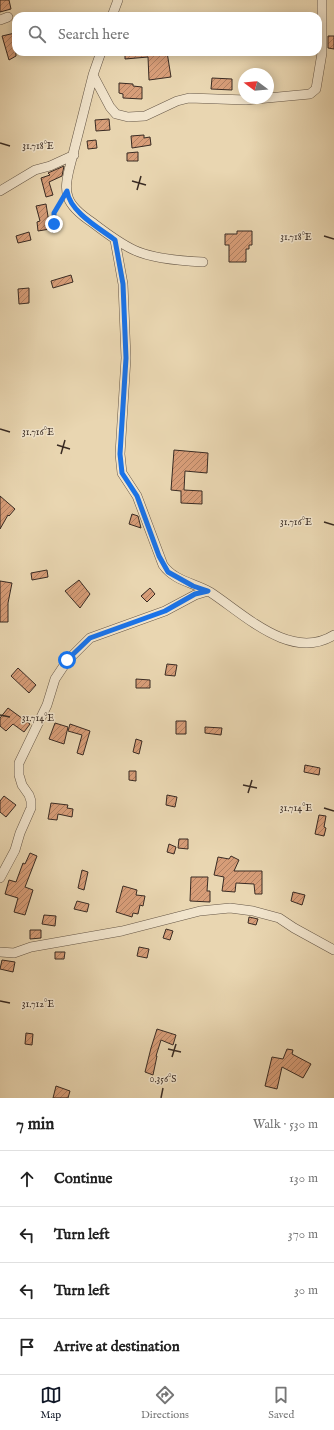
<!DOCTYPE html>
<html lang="en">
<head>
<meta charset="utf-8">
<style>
  body { margin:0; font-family:"IM FELL English",serif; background:#f6f6f6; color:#222 }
  .compass { position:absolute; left:238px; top:68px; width:36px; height:36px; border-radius:50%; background:#fff; box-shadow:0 2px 10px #0003; rotate:286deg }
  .stop { position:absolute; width:12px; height:12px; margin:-9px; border:3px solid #1a73e8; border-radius:50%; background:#fff }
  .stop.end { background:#1a73e8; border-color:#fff; box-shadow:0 1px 4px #0008 }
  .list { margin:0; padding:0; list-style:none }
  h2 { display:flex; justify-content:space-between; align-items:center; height:52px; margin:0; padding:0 16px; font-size:17px }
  h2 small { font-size:13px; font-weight:400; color:#767676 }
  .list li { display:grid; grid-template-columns:26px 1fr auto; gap:12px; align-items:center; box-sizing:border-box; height:56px; padding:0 16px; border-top:1px solid #e0e0e0 }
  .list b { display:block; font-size:15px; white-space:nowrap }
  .list em { font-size:13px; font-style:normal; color:#767676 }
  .icon { flex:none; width:22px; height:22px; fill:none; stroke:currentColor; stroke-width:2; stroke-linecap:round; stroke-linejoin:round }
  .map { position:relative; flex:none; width:334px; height:1098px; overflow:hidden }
  .search { position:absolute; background:#fff; box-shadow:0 2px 10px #0003; left:12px; right:12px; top:12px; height:44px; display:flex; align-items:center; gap:10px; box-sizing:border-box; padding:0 14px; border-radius:12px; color:#767676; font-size:15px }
  .sheet { height:276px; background:#fff }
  nav { display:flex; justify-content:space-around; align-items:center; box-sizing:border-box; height:56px; border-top:1px solid #e0e0e0; background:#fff; font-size:11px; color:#767676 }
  nav a { display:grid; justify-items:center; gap:2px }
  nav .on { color:#111827 }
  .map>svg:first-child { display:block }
</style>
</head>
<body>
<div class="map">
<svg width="334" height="1098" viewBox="0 0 334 1098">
  <defs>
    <pattern id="building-hatch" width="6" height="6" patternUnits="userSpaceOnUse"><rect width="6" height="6" fill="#d79d78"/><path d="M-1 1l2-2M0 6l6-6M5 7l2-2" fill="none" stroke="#af8062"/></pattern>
  </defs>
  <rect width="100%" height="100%" fill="#e9d6b1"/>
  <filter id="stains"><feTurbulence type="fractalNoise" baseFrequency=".005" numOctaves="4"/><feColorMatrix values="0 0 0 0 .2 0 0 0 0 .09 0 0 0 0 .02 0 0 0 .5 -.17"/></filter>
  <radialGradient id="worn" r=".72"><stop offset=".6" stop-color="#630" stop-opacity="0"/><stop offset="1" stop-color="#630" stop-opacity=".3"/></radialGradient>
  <path fill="url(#building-hatch)" stroke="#392b23" d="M 0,0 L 9,0 L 11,9 L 0,12 Z
    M 15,33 L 16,56 L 9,60 L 2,36 Z
    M 328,36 L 334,36 L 334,49 L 328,48 Z
    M 125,52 L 167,52 L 171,77 L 149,80 L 148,57 L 125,59 Z
    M 212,78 L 232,79 L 232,90 L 211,89 Z
    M 119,83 L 133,84 L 133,86 L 142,87 L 142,99 L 123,98 L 123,94 L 119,93 Z
    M 109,119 L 110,130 L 96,131 L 95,120 Z
    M 144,135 L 144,138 L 150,137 L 151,145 L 132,148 L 131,136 Z
    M 96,140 L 97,148 L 88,149 L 87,141 Z
    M 138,152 L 138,161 L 127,161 L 127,153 Z
    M 64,166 L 62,176 L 49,182 L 53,195 L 46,197 L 41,178 L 50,175 L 48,173 Z
    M 46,204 L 50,229 L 38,231 L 37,222 L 40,221 L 36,206 Z
    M 237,231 L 252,231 L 252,245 L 249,245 L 249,249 L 246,249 L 246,262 L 229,262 L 229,245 L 225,245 L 225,234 L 237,234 Z
    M 29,232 L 31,240 L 18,243 L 16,236 Z
    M 71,275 L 73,282 L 53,288 L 51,281 Z
    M 29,288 L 29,303 L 19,304 L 18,289 Z
    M 174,450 L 208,453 L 207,473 L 185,471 L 184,490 L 202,491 L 202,504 L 181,503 L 181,491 L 171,490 Z
    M 0,496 L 15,509 L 9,516 L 8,515 L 0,529 Z
    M 132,514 L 138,516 L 141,528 L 129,524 Z
    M 47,570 L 48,577 L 32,580 L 31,573 Z
    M 79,580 L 90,594 L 80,608 L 65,591 Z
    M 0,581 L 12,583 L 8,603 L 8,622 L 0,622 Z
    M 150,588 L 155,594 L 147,602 L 141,596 Z
    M 167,664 L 177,665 L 175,676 L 165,675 Z
    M 18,668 L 36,685 L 29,693 L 11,676 Z
    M 136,679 L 150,680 L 150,688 L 136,688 Z
    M 8,708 L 30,724 L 24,732 L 13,724 L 6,731 L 0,726 L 0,718 Z
    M 176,721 L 186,721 L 186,734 L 176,734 Z
    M 55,723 L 68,727 L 64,744 L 49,739 Z
    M 70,724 L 90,731 L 83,755 L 77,753 L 82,735 L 68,731 Z
    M 205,727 L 222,728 L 221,735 L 205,733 Z
    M 136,739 L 142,741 L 139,754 L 133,752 Z
    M 305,765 L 320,768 L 319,775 L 304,772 Z
    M 129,771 L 136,771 L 136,781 L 129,780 Z
    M 167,795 L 177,797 L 175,807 L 166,805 Z
    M 4,796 L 16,805 L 6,817 L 0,812 L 0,801 Z
    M 51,803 L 68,805 L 67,808 L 73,809 L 72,817 L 58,814 L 57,820 L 48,819 Z
    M 319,815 L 326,816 L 324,827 L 326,828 L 324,836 L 315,834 Z
    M 179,839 L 188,839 L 188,849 L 178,848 Z
    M 169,844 L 176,847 L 174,854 L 167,852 Z
    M 30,853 L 37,856 L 25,887 L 33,890 L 25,915 L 14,912 L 18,898 L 5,894 L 9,880 L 16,882 L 23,863 L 25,864 Z
    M 231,856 L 239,860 L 234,871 L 262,871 L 262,894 L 255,894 L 254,884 L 236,883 L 235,892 L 222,891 L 224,877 L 214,875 L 218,857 L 229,859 Z
    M 82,870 L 88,872 L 84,890 L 78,888 Z
    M 191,877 L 208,877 L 207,891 L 210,891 L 210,902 L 190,901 Z
    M 123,886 L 137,890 L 136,895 L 145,896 L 143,906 L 140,905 L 138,914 L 133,913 L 132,917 L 116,912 Z
    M 293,892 L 305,895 L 302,905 L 291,901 Z
    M 77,901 L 89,904 L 87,912 L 74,909 Z
    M 44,915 L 56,916 L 55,926 L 42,924 Z
    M 249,917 L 258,919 L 256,925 L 248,923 Z
    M 166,929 L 173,931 L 170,940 L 163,938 Z
    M 30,930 L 41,930 L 41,938 L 30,939 Z
    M 139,947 L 149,949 L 147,958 L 137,956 Z
    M 55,952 L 65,952 L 64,959 L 55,959 Z
    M 2,960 L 15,962 L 13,972 L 0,969 Z
    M 157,1029 L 176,1035 L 173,1045 L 161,1040 L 156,1056 L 157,1056 L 153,1075 L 145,1072 L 151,1048 Z
    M 26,1033 L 33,1034 L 32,1045 L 25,1044 Z
    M 287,1049 L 293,1050 L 292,1054 L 311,1064 L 303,1078 L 282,1067 L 277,1089 L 265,1086 L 272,1057 L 283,1059 Z
    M 56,1086 L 70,1091 L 68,1098 L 53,1098 Z"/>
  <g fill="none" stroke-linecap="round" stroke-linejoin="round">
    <defs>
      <path id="minor" d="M 112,16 L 118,0
        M 0,20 L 8,17
        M 101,52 L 93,75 L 69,170 C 67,179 65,188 68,197 C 71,207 84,217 93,223 C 106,233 119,243 134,250 C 153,259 181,261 203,262
        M 93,75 L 110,107 L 116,114 L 128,117 L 145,116 L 177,101 L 189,98 L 246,100 L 310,94 L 316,89 L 322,53 L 322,0
        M 0,191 L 35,170 L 50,166 L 74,155
        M 115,240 L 123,284 L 126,358 L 120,454 L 122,473 L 137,496 L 163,565 C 174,581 195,583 210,592 C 244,614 291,662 334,635
        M 0,878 L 15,850 L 20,833 L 31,808 L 31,801 L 29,795 L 22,785 L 19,775 L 19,763 L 47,705 L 55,679 L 67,661 L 90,638 L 165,611 L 195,595 L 208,591
        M 0,952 L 14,953 L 31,947 L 122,931 L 200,911 L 230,908 L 253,911 L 279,918 L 294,928 L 334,950"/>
    </defs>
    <use href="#minor" stroke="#655646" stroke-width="10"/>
    <path stroke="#392b23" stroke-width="1.5" stroke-dasharray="1 2" stroke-linecap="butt" d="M 53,233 L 54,213 L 60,201"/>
    <use href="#minor" stroke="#f1e4cc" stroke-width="9"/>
  </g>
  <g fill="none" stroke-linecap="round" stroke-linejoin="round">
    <path stroke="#1a73e8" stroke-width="5" d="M 54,224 L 54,213 L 67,191 C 70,212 99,228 115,240 L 123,284 L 126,358 L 120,454 L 122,473 L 137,496 L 159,556 L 168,572 L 193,586 L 208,591 L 195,594 L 165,611 L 90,638 L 67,660"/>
  </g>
  <path fill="none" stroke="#392b23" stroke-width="1.5" d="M 0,143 L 10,146M 132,181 L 146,185M 137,190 L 141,176M 324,236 L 334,239M 0,429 L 10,432M 57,445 L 70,449M 61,454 L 65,440M 324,522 L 334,525M 0,715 L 10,717M 243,785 L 257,788M 248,793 L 252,780M 324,808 L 334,811M 0,1001 L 10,1003M 168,1049 L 181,1052M 172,1057 L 176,1044M 161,1098 L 163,1088"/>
  <g font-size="10" text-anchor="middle" fill="#392b23" stroke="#f1e4cc" stroke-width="3" stroke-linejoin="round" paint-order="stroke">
    <text x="38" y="149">31.718°E</text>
    <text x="296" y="240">31.718°E</text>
    <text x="38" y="435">31.716°E</text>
    <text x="296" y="525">31.716°E</text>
    <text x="38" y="721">31.714°E</text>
    <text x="296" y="811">31.714°E</text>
    <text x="38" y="1007">31.712°E</text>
    <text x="163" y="1082">0.356°S</text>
  </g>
  <rect width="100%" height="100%" filter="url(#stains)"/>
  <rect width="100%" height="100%" fill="url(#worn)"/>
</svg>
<svg class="compass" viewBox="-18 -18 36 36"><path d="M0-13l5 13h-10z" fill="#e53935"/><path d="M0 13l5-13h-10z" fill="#767676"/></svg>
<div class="stop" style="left:67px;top:660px"></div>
<div class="stop end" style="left:54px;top:224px"></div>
<div class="search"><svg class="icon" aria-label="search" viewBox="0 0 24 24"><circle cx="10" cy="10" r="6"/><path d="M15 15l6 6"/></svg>Search here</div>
</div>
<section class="sheet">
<h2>7 min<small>Walk · 530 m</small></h2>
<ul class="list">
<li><svg class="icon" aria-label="ahead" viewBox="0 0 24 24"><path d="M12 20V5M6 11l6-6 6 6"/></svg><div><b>Continue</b></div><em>130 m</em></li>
<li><svg class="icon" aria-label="left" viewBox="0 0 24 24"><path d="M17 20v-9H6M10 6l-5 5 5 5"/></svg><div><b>Turn left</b></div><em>370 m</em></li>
<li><svg class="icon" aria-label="left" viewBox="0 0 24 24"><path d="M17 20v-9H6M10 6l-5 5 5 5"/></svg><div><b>Turn left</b></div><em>30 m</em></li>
<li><svg class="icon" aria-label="arrive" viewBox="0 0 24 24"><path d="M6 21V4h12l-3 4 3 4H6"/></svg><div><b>Arrive at destination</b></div></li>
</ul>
</section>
<nav>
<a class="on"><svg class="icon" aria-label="map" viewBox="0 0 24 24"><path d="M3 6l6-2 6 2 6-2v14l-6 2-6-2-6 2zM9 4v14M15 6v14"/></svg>Map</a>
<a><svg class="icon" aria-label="directions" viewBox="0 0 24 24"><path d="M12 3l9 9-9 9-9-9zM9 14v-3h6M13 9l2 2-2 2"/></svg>Directions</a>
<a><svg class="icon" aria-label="saved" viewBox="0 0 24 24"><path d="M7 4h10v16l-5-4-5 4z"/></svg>Saved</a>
</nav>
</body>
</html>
